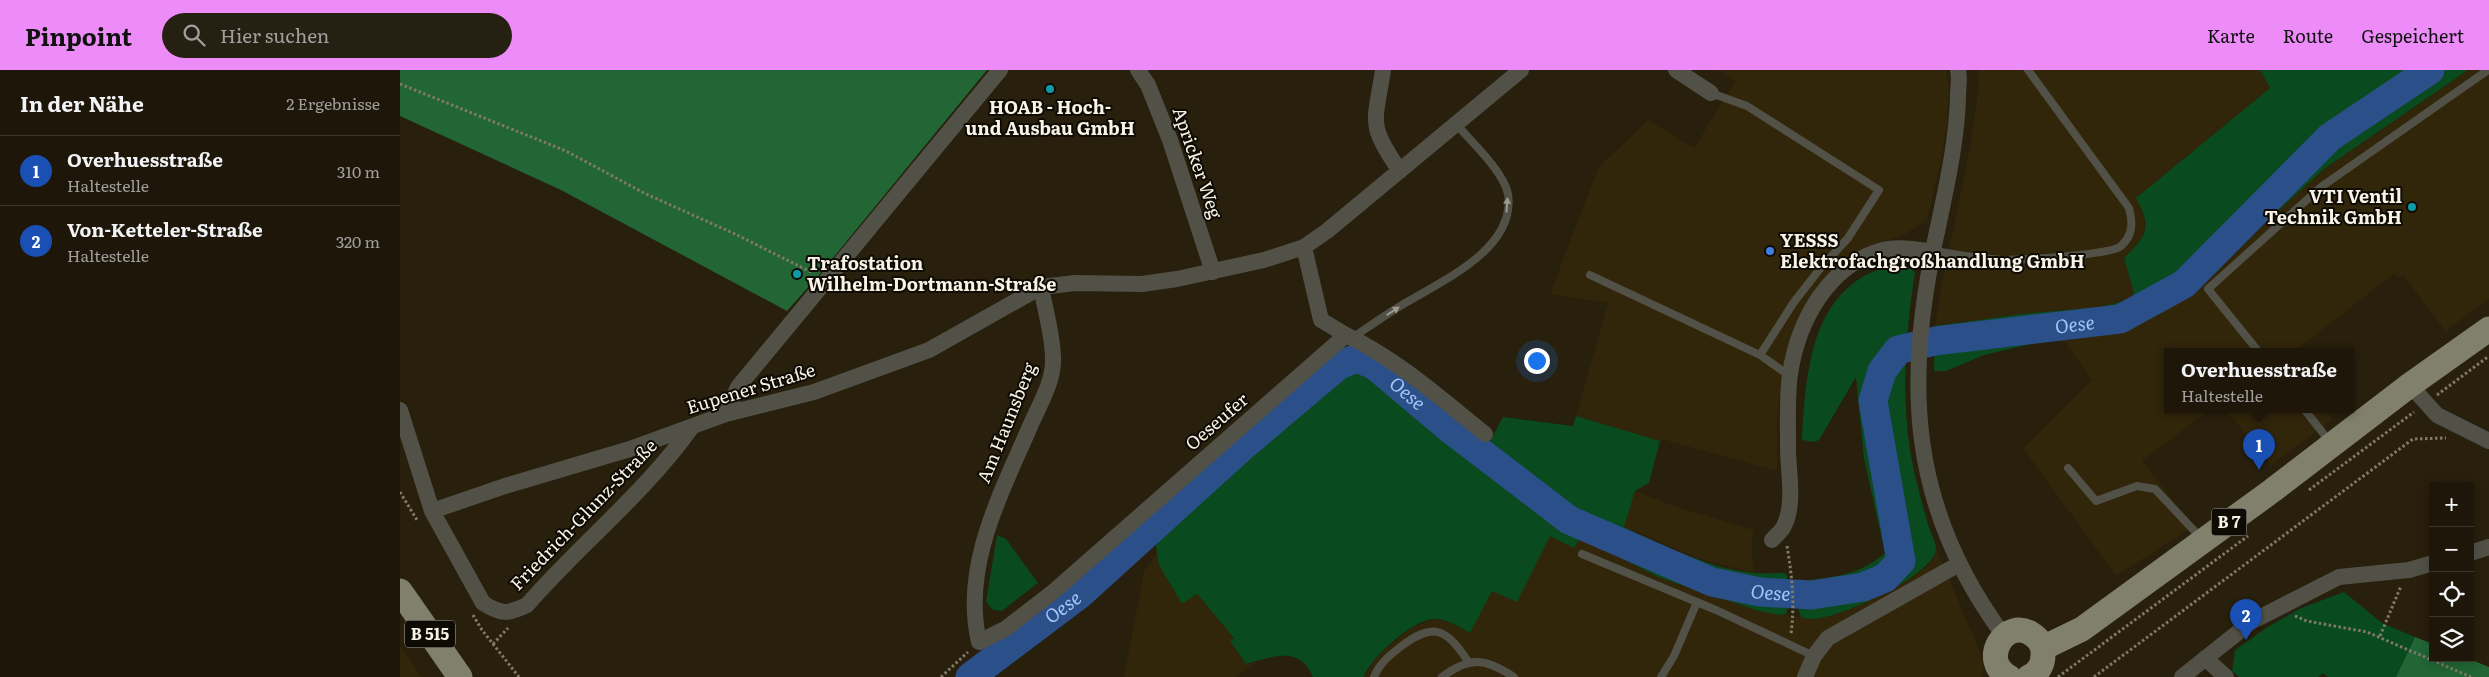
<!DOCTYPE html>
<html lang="de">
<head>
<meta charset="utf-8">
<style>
  body { margin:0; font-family:Literata,serif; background:#262012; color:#f1f3f6 }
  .controls { position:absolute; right:15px; bottom:15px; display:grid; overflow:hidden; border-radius:0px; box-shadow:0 2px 12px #0003 }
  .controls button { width:45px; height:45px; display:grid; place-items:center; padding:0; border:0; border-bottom:1px solid #3c362a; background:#1e1709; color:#f1f3f6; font:25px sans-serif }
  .you { position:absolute; left:1136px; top:290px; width:18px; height:18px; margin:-12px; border:4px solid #fff; border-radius:50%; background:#1a73e8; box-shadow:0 0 0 8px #1a73e833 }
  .badge { display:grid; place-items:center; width:32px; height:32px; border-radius:50%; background:#ed8cf9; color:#fff; font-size:16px; font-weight:700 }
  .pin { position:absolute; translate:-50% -41px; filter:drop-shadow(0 1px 2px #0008) }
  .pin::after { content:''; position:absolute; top:26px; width:18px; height:15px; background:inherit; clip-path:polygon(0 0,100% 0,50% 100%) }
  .popup { position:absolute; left:1764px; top:278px; width:190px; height:65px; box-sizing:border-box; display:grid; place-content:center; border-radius:0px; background:#1e1709; filter:drop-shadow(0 1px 4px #0005); font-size:16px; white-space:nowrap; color:#a19f9c }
  .popup b { font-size:19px; color:#f1f3f6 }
  .popup::after { content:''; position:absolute; left:50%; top:100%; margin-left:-10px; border:10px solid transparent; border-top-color:#1e1709 }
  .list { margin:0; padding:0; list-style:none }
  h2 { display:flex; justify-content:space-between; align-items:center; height:65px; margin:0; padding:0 20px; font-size:21px }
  h2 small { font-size:16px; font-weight:400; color:#a19f9c }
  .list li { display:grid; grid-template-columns:32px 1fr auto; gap:15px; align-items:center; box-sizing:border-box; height:70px; padding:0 20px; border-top:1px solid #3c362a }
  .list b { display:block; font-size:19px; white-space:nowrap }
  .list p { margin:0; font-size:16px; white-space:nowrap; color:#a19f9c }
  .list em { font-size:16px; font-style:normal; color:#a19f9c }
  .icon { flex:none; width:28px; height:28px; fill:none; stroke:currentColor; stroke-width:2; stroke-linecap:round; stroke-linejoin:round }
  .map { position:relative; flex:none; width:2089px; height:607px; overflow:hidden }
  header { display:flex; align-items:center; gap:30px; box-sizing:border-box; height:70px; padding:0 25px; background:#ed8cf9; color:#111 }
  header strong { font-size:24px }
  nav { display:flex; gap:28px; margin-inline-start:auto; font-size:18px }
  .search { width:350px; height:45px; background:#262012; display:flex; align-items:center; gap:12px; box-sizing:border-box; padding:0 18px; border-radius:28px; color:#a19f9c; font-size:19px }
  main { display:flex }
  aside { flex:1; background:#1e1709 }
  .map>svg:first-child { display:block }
</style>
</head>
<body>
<header>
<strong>Pinpoint</strong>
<div class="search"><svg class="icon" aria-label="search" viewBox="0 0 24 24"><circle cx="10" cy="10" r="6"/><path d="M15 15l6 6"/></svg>Hier suchen</div>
<nav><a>Karte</a><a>Route</a><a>Gespeichert</a></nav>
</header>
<main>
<aside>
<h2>In der Nähe<small>2 Ergebnisse</small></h2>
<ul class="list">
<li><span class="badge" style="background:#1a4fb4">1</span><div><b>Overhuesstraße</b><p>Haltestelle</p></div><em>310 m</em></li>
<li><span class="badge" style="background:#1a4fb4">2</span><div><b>Von-Ketteler-Straße</b><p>Haltestelle</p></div><em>320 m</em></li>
</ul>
</aside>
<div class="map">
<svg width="2089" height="607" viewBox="0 0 2089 607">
  <rect width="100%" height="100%" fill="#281f0c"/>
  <path fill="#31250a" d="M 1317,0 L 1546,0 L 1549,17 L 1547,52 L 1542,87 L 1527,150 L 1504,165 L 1475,174 L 1451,186 L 1422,210 L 1412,225 L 1382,305 L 1377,353 L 1377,401 L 1261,369 L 1260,371 L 1176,346 L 1208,233 L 1150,224 L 1198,98 L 1248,50 L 1294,78 L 1335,11 Z
    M 1578,0 L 1860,0 L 1870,18 L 1736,128 L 1743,140 L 1745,156 L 1743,169 L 1724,188 L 1734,223 L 1728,230 L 1700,237 L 1621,244 L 1535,256 L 1540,224 L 1570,77 L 1579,15 Z
    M 2068,0 L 2089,0 L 2089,229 L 2045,261 L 2003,205 L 1998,207 L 1995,203 L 1895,281 L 1768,281 L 1768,339 L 1810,339 L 1742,391 L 1794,456 L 1716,506 L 1623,378 L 1692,310 L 1661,267 L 1735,255 L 1792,220 L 1924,99 Z
    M 1825,339 L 1925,339 L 1933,349 L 1871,395 Z
    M 1235,421 L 1271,435 L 1354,460 L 1352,468 L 1353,503 L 1299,489 L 1224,457 Z
    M 1150,466 L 1179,467 L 1258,507 L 1359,541 L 1413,549 L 1443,541 L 1472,529 L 1525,498 L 1533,489 L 1536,478 L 1580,582 L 1584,602 L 1582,607 L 964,607 L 977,586 L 1011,558 L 1033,549 L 1052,553 L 1070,563 L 1092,520 L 1117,532 Z
    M 758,481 L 759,495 L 783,533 L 797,524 L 834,568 L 831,571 L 846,594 L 859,591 L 835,607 L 724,607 L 744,501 Z
    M 0,575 L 22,607 L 0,607 Z"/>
  <path fill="#094a1f" d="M 1860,0 L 2068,0 L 1924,99 L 1792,220 L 1765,239 L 1735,255 L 1661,267 L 1584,285 L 1546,301 L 1534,301 L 1535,256 L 1621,244 L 1700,237 L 1728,230 L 1734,223 L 1724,188 C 1746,166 1753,158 1736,128 L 1870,18 Z
    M 1502,194 L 1515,202 C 1506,261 1501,321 1510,380 C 1514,405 1521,429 1528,454 C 1530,461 1536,472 1536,479 C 1535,505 1436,550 1412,549 C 1408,549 1404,548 1401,547 L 1397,535 L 1398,512 C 1434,506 1457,507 1485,483 L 1464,389 L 1456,307 L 1419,370 L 1414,372 L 1402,370 C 1406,297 1412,207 1502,194 Z
    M 952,298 C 979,298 1042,362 1064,381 C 1093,405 1124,429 1156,449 C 1203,478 1261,506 1314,522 C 1339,529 1364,530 1390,532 L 1386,544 L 1379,545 L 1359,541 L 1258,507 L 1180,467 L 1174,478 L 1150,466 L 1117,532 L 1092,521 L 1070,563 C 1059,557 1047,549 1034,549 C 1014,549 970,588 964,607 L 913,607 C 899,575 872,587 846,594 L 830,571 L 834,568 L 797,524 L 782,534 L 759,495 L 755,471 Z
    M 1176,346 L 1260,371 L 1249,413 L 1235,421 L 1224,457 C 1264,476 1309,498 1353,503 C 1363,504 1374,503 1384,503 L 1387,505 L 1387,514 L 1350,513 L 1300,499 L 1203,456 L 1161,431 L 1088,375 L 1103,347 L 1173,356 Z
    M 597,465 L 606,469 L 638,513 L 602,541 L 593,540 L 586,532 Z
    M 1944,522 L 1982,553 L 2015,567 L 1996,607 L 1928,607 L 1923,603 L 1918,607 L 1839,607 L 1832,601 L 1835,580 L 1866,558 L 1901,538 Z"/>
  <path fill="#216634" d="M 0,0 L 587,0 L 419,205 L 387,241 L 161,120 L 0,46 Z
    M 2015,567 L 2033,574 L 2033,588 L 2067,588 L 2089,597 L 2089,607 L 1996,607 Z"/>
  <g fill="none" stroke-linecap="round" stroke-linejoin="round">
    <path stroke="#2b4f89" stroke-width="29" id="s1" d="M 570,607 L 679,525 L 842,377 L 939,295 L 957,288 L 974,295 L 1050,359 L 1169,450 L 1312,512 L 1360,522 L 1412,525 L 1463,517 L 1485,508 L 1501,491 L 1473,331 L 1482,301 L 1498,280 L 1535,271 L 1720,249 L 1784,214 L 1930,67 L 2030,0"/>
    <path stroke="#817969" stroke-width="3" stroke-dasharray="2.5 2.5" stroke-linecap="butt" d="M 0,14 L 166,81 L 244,123 L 335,164 L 413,203
      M 2037,325 L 2089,286
      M 1909,420 L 2014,342
      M 0,422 L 17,450 L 19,449
      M 1387,476 C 1392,506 1395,533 1391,564
      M 73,545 L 82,560 L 119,607
      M 1895,546 L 1907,551 L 1967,562 L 2071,607
      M 1980,566 L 2001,516
      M 93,574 L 108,558
      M 541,607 L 568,582
      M 1658,607 L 1848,466
      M 1694,607 L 2013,369 L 2046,368"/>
    <path stroke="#515147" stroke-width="8" d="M 1311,23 L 1347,36 L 1479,120 L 1448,168 L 1419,200 L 1394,232 L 1360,285
      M 1532,181 C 1556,184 1580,189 1604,190 C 1621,190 1711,185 1721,176 C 1733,165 1733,153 1729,138 L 1628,0
      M 1190,205 L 1360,285 L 1390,306
      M 952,268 C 970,256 988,243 1007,232 C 1044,210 1116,178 1108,124 C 1104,102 1071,71 1056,54
      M 1858,281 L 1808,219 L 1921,117 L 2088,0
      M 1904,339 L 1930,372
      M 1668,398 L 1696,431 L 1737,416 L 1755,419 L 1801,468
      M 1182,484 L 1316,540 L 1414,586
      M 974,607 C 979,594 989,586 999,578 C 1034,551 1046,558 1069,593
      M 1042,607 C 1070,586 1085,588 1114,607
      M 1261,607 L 1274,586 L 1297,532"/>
    <path stroke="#515147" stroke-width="16" d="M 738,0 L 748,15 L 770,70 L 813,202
      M 983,0 C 975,53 967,54 1000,101
      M 1276,0 L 1311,23
      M 1558,0 C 1560,8 1558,18 1558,26 C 1557,70 1547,114 1538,157 C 1504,310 1507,435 1604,566
      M 904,177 L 921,250 L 946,265
      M 2010,315 L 2037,345 L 2089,371
      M 0,340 L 32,441 L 83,533 C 102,545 108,544 127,535 C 180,474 244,424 291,358
      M 326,344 L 338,317 L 600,0
      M 1085,364 C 1040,328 998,290 946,265 L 653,522 L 605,559 L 579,572 C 561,496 602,422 631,354 C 640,334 654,310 653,289 C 653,265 645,240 641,217 L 675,213 L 742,214 L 777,209 L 864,190 L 904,177 L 927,161 L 1121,0
      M 32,441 L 105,416 L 230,379 L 326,344 L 414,322 L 529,280 L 641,217
      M 1372,470 C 1376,465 1382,461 1384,456 C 1396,432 1387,398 1388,373 C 1388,350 1387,326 1390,304 C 1398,251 1428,195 1483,180 C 1498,176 1517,180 1532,181
      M 2070,483 L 2089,477
      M 1805,588 L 1826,607
      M 1405,607 L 1414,586 L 1428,568 L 1559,494
      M 1782,607 L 1851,552 L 1939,507 L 2009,500 L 2033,493"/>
    <path stroke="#81806c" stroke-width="25" d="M 0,521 L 60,607
      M 1643,578 L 1682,559 L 1873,420 L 2010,315 L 2089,259
      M 1609,607 C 1578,591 1606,545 1633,565 C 1640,570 1644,577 1643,585 C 1643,595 1638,603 1629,607"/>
  </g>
  <defs><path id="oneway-solid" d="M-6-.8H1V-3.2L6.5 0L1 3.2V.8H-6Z" transform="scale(1.25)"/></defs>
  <g fill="#9d9a8f">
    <use href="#oneway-solid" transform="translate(1107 135) rotate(-86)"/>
    <use href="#oneway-solid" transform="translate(993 241) rotate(-33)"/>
  </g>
  <g fill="#0f9aa8" stroke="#0e0a04" stroke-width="2">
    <circle cx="650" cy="19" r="5"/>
    <circle cx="2012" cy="137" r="5"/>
    <circle cx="397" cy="204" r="5"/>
  </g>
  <circle fill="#3f7fe0" stroke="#0e0a04" stroke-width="2" cx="1370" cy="181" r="5"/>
  <g text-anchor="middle" stroke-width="4" stroke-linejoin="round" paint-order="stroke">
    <g fill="#0e0a04" stroke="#b2ada3" stroke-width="1">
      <rect x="1811.5" y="438.5" width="35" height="27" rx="4"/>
      <rect x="5" y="550.5" width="50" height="27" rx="4"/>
    </g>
    <g font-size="16" font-weight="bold" fill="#f9f3e7">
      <text x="1829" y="458">B 7</text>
      <text x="30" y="570">B 515</text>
    </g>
    <g font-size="18" font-weight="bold" fill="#f9f3e7" stroke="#0e0a04" text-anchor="start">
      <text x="650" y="44" text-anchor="middle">HOAB - Hoch-<tspan x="650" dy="21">und Ausbau GmbH</tspan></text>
      <text x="2002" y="133" text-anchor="end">VTI Ventil<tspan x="2002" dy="21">Technik GmbH</tspan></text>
      <text x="1380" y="177">YESSS<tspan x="1380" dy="21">Elektrofachgroßhandlung GmbH</tspan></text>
      <text x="407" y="200">Trafostation<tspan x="407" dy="21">Wilhelm-Dortmann-Straße</tspan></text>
    </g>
    <g font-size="18" fill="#f9f3e7" stroke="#0e0a04">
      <text transform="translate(797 93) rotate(71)" y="6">Apricker Weg</text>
      <text transform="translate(351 319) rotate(-17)" y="6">Eupener Straße</text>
      <text transform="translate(817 352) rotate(-41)" y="6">Oeseufer</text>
      <text transform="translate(607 353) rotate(-68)" y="6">Am Haunsberg</text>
      <text transform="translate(184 445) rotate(-46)" y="6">Friedrich-Glunz-Straße</text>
    </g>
    <g font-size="19" font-style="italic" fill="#a4c4f8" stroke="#0e0a04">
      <text dy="7" stroke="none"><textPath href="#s1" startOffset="1525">Oese</textPath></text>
      <text dy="7" stroke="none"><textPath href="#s1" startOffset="565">Oese</textPath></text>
      <text dy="7" stroke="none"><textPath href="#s1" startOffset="986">Oese</textPath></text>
      <text dy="7" stroke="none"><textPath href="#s1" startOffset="116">Oese</textPath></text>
    </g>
  </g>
</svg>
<div class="controls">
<button>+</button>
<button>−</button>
<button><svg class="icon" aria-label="locate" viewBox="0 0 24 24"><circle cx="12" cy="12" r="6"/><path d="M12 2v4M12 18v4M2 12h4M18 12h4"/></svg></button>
<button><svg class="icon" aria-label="layers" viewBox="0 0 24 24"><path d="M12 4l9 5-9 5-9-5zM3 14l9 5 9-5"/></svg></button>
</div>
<div class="you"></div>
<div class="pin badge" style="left:1859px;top:400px;background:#1a4fb4">1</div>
<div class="popup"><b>Overhuesstraße</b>Haltestelle</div>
<div class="pin badge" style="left:1846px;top:570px;background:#1a4fb4">2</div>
</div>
</main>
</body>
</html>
